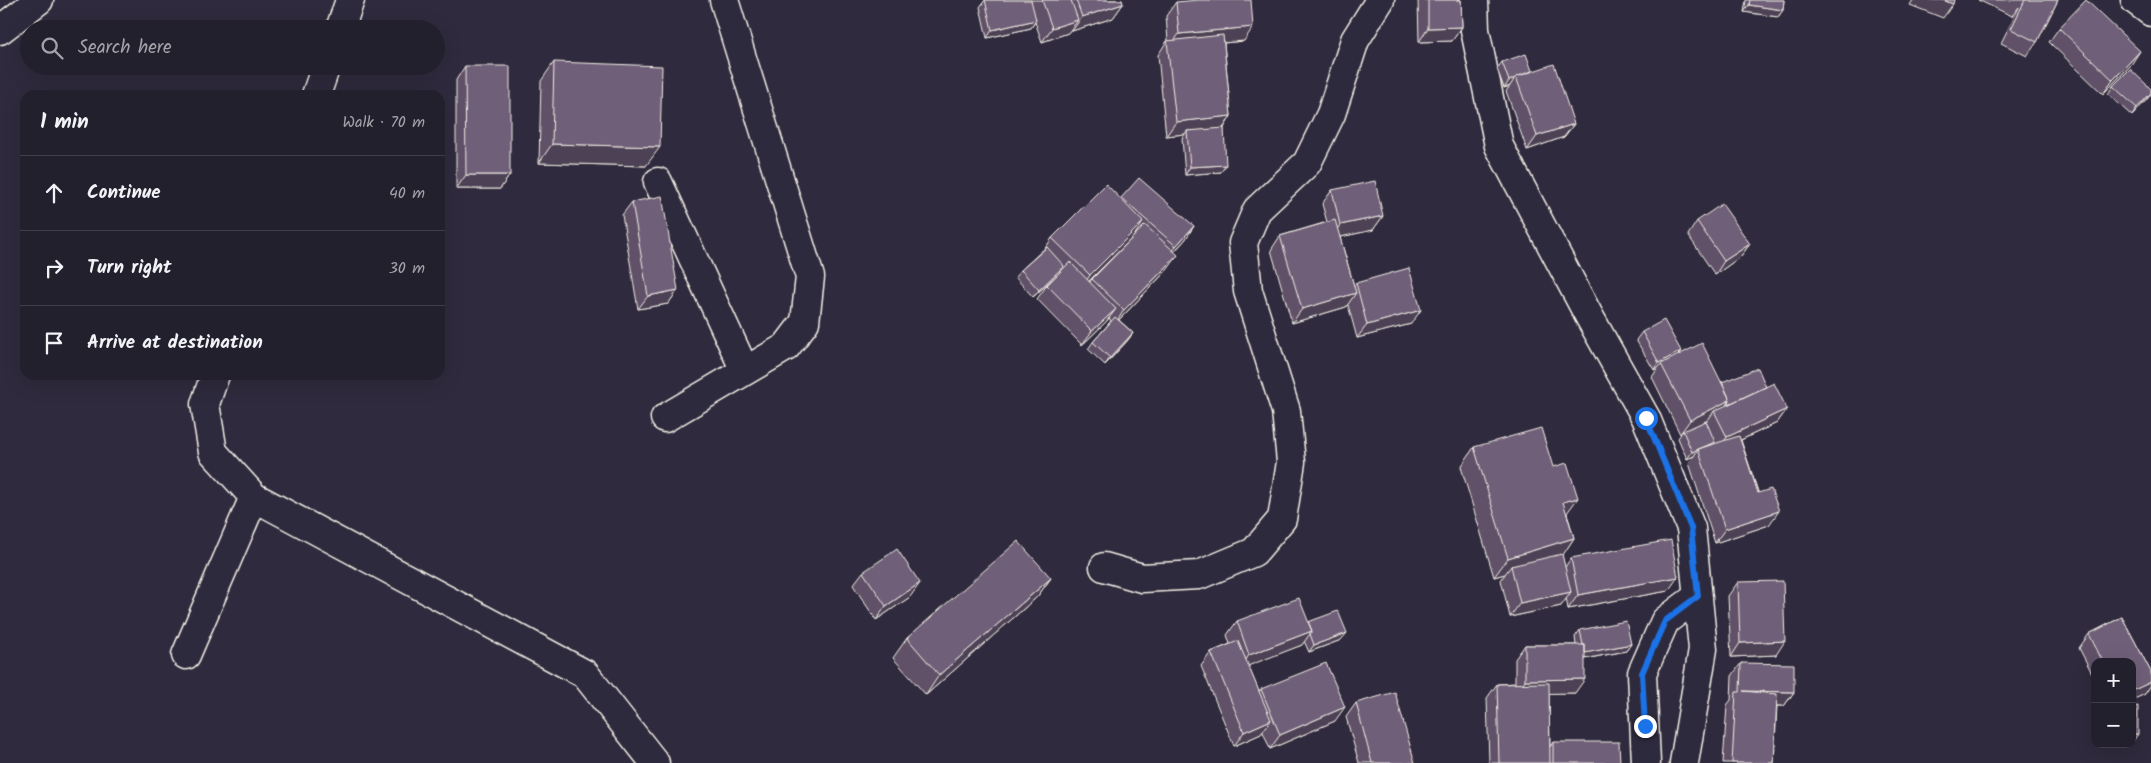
<!DOCTYPE html>
<html lang="en">
<head>
<meta charset="utf-8">
<style>
  body { margin:0; font-family:Kalam,sans-serif; background:#2b2836; color:#f1f3f6 }
  .controls { position:absolute; right:15px; bottom:15px; display:grid; overflow:hidden; border-radius:10px; box-shadow:0 5px 20px #0002 }
  .controls button { width:45px; height:45px; display:grid; place-items:center; padding:0; border:0; border-bottom:1px solid #403e4a; background:#23202e; color:#f1f3f6; font:25px sans-serif }
  .stop { position:absolute; width:15px; height:15px; margin:-11px; border:4px solid #1a73e8; border-radius:50%; background:#fff }
  .stop.end { background:#1a73e8; border-color:#fff; box-shadow:0 1px 5px #0008 }
  .list { margin:0; padding:0; list-style:none }
  h2 { display:flex; justify-content:space-between; align-items:center; height:65px; margin:0; padding:0 20px; font-size:21px }
  h2 small { font-size:16px; font-weight:400; color:#a3a3aa }
  .list li { display:grid; grid-template-columns:32px 1fr auto; gap:15px; align-items:center; box-sizing:border-box; height:75px; padding:0 20px; border-top:1px solid #403e4a }
  .list b { display:block; font-size:19px; white-space:nowrap }
  .list em { font-size:16px; font-style:normal; color:#a3a3aa }
  .icon { flex:none; width:28px; height:28px; fill:none; stroke:currentColor; stroke-width:2; stroke-linecap:round; stroke-linejoin:round }
  .map { position:relative; flex:none; width:2151px; height:763px; overflow:hidden }
  .search { position:absolute; background:#23202e; box-shadow:0 5px 20px #0002; left:20px; top:20px; width:425px; height:55px; display:flex; align-items:center; gap:12px; box-sizing:border-box; padding:0 18px; border-radius:28px; color:#a3a3aa; font-size:19px }
  .panel { position:absolute; background:#23202e; box-shadow:0 5px 20px #0002; left:20px; top:90px; width:425px; height:290px; border-radius:15px }
  .map>svg:first-child { display:block }
</style>
</head>
<body>
<div class="map">
<svg width="2151" height="763" viewBox="0 0 2151 763">
  <rect width="100%" height="100%" fill="#2f2a3d"/>
  <filter id="ink" filterUnits="userSpaceOnUse"><feTurbulence type="fractalNoise" baseFrequency=".02" numOctaves="2"/><feDisplacementMap in="SourceGraphic" scale="10" xChannelSelector="R" yChannelSelector="G"/><feConvolveMatrix kernelMatrix="1 2 1 2 8 2 1 2 1" color-interpolation-filters="sRGB"/></filter>
  <g filter="url(#ink)">
    <g fill="none" stroke-linecap="round" stroke-linejoin="round">
      <defs>
        <path id="minor" d="M 1474,0 L 1475,30 L 1499,146 L 1589,316 L 1646,418 L 1691,528 L 1703,649 L 1684,763
          M 2135,0 L 2151,12
          M 340,29 L 350,0
          M 0,30 L 39,0
          M 316,95 L 326,66
          M 658,182 L 745,371
          M 215,375 L 205,404 L 213,452 L 254,497 L 585,674 L 655,763
          M 665,418 L 786,347 L 805,322 L 810,277 L 724,0
          M 1104,567 L 1142,578 L 1199,575 L 1254,552 L 1282,519 L 1291,462 L 1286,411 L 1248,291 L 1243,243 L 1257,210 L 1307,163 L 1331,114 L 1355,40 L 1380,0
          M 186,655 L 254,497
          M 1646,763 L 1642,673 L 1665,621 L 1698,596"/>
      </defs>
      <use href="#minor" stroke="#f4f1e8" stroke-width="31"/>
      <use href="#minor" stroke="#2f2a3d" stroke-width="28"/>
    </g>
    <path fill="#605168" stroke="#f4f1e8" fill-rule="evenodd" d="M 985,0 L 1122,0 L 1123,4 L 1113,18 L 1072,31 L 1071,29 L 1068,33 L 1042,42 L 1035,22 L 1031,28 L 987,38 L 980,7 Z
      M 1418,0 L 1461,0 L 1462,27 L 1452,41 L 1419,42 Z
      M 1746,0 L 1784,0 L 1783,10 L 1778,17 L 1744,12 Z
      M 1978,0 L 2058,0 L 2037,42 L 2027,56 L 2001,43 L 2019,7 L 2012,16 Z
      M 1176,2 L 1244,41 L 1224,43 L 1231,116 L 1224,128 L 1221,172 L 1185,175 L 1182,138 L 1185,134 L 1166,136 L 1158,55 L 1167,41 L 1168,41 L 1166,16 Z
      M 2059,28 L 2131,65 L 2103,94 L 2049,42 Z
      M 554,62 L 646,166 L 539,163 L 541,81 Z
      M 1502,62 L 1532,71 L 1574,124 L 1564,137 L 1527,150 L 1506,91 L 1510,86 L 1504,88 L 1497,69 Z
      M 465,66 L 510,175 L 500,189 L 456,189 L 456,80 Z
      M 2113,86 L 2151,89 L 2151,94 L 2148,98 L 2132,116 L 2108,94 Z
      M 1332,190 L 1383,216 L 1373,230 L 1340,237 L 1354,286 L 1356,283 L 1411,324 L 1357,338 L 1348,305 L 1346,307 L 1292,323 L 1271,250 L 1280,236 L 1327,222 L 1322,204 Z
      M 1121,198 L 1194,226 L 1185,240 L 1174,252 L 1168,269 L 1119,320 L 1133,333 L 1128,340 L 1105,365 L 1088,349 L 1093,342 L 1111,321 L 1109,318 L 1106,322 L 1082,345 L 1037,299 L 1047,285 L 1058,275 L 1033,297 L 1015,277 L 1021,270 L 1046,247 L 1052,238 ZM 1135,233 L 1136,234 L 1092,279 L 1090,282 L 1089,281 Z
      M 632,202 L 678,290 L 668,304 L 638,309 L 622,215 Z
      M 1697,221 L 1750,244 L 1740,257 L 1715,275 L 1688,235 Z
      M 1642,332 L 1681,351 L 1678,355 L 1722,382 L 1766,387 L 1787,409 L 1777,423 L 1741,440 L 1769,525 L 1715,543 L 1689,463 L 1694,456 L 1687,459 L 1678,438 L 1681,434 L 1680,434 L 1652,377 L 1658,368 L 1654,370 L 1636,340 Z
      M 1474,447 L 1567,513 L 1574,538 L 1562,556 L 1565,567 L 1571,558 L 1668,591 L 1568,609 L 1566,598 L 1561,606 L 1510,617 L 1501,580 L 1505,574 L 1494,577 L 1461,467 Z
      M 863,572 L 910,597 L 876,620 L 853,585 Z
      M 1051,578 L 1037,597 L 926,695 L 893,658 L 907,638 Z
      M 1738,582 L 1776,655 L 1731,657 L 1728,596 Z
      M 2122,617 L 2151,672 L 2151,685 L 2145,694 L 2132,700 L 2132,662 L 2095,662 L 2095,679 L 2079,648 L 2089,634 Z
      M 1237,621 L 1308,622 L 1341,640 L 1309,652 L 1304,641 L 1302,645 L 1248,665 L 1259,692 L 1261,689 L 1335,721 L 1270,749 L 1263,732 L 1261,734 L 1234,746 L 1201,666 L 1211,652 L 1230,644 L 1227,635 Z
      M 1580,630 L 1631,644 L 1626,651 L 1585,659 L 1575,693 L 1549,693 L 1550,747 L 1553,742 L 1620,763 L 1489,763 L 1487,698 L 1497,684 L 1515,683 L 1515,659 L 1525,645 L 1576,645 L 1575,637 Z
      M 1741,663 L 1794,692 L 1784,706 L 1777,706 L 1774,763 L 1723,763 L 1727,705 L 1731,700 L 1732,676 Z
      M 1356,703 L 1415,763 L 1359,763 L 1346,717 Z"/>
    <path fill="#4e4255" stroke="#f4f1e8" d="M 1913,0 L 1943,0 L 1953,4 L 1943,18 L 1910,5 Z
      M 1123,4 L 1113,18 L 1072,31 L 1082,17 Z
      M 1749,5 L 1783,10 L 1778,17 L 1744,12 Z
      M 1036,20 L 1031,28 L 987,38 L 992,30 Z
      M 1078,20 L 1068,33 L 1042,42 L 1052,28 Z
      M 1253,27 L 1244,41 L 1169,48 L 1179,34 Z
      M 1462,27 L 1452,41 L 1419,42 L 1428,28 Z
      M 2140,51 L 2131,65 L 2103,94 L 2113,80 Z
      M 1515,78 L 1510,86 L 1504,88 L 1509,81 Z
      M 2151,93 L 2148,98 L 2132,116 L 2137,108 Z
      M 1231,116 L 1222,130 L 1187,131 L 1185,134 L 1166,136 L 1176,122 Z
      M 1574,124 L 1564,137 L 1527,150 L 1537,136 Z
      M 552,144 L 660,147 L 646,166 L 539,163 Z
      M 1226,165 L 1221,172 L 1185,175 L 1190,167 Z
      M 466,175 L 510,175 L 500,189 L 456,189 Z
      M 1383,216 L 1373,230 L 1331,239 L 1340,225 Z
      M 1143,222 L 1134,236 L 1081,289 L 1090,275 Z
      M 1194,226 L 1185,240 L 1166,260 L 1176,246 Z
      M 1750,244 L 1740,257 L 1715,275 L 1724,261 Z
      M 1178,255 L 1168,269 L 1115,324 L 1124,310 Z
      M 1064,266 L 1059,273 L 1033,297 L 1039,290 Z
      M 678,290 L 668,304 L 638,309 L 648,296 Z
      M 1356,293 L 1346,307 L 1292,323 L 1302,309 Z
      M 1116,309 L 1106,322 L 1082,345 L 1092,331 Z
      M 1421,310 L 1411,324 L 1357,338 L 1367,325 Z
      M 1133,333 L 1128,340 L 1105,365 L 1110,358 Z
      M 1681,351 L 1676,358 L 1661,364 L 1658,368 L 1654,370 L 1659,363 Z
      M 1730,400 L 1721,413 L 1714,411 L 1708,420 L 1683,432 L 1683,431 L 1680,434 L 1690,420 Z
      M 1787,409 L 1777,423 L 1717,451 L 1727,437 Z
      M 1715,442 L 1710,449 L 1698,449 L 1694,456 L 1687,459 L 1692,452 Z
      M 1578,498 L 1564,517 L 1563,502 Z
      M 1779,511 L 1769,525 L 1715,543 L 1725,529 Z
      M 1574,538 L 1561,558 L 1511,566 L 1505,574 L 1494,577 L 1508,558 Z
      M 1678,577 L 1668,591 L 1568,609 L 1578,595 Z
      M 1051,578 L 1037,597 L 926,695 L 939,675 Z
      M 920,583 L 910,597 L 876,620 L 886,606 Z
      M 1571,592 L 1561,606 L 1510,617 L 1520,603 Z
      M 1312,631 L 1302,645 L 1240,669 L 1249,655 Z
      M 1347,633 L 1341,640 L 1309,652 L 1314,645 Z
      M 1785,641 L 1776,655 L 1731,657 L 1740,643 Z
      M 1631,644 L 1626,651 L 1579,660 L 1584,653 Z
      M 1585,679 L 1575,693 L 1516,694 L 1525,680 Z
      M 2151,682 L 2151,685 L 2145,694 L 2132,700 L 2132,691 Z
      M 1743,691 L 1794,692 L 1784,706 L 1736,705 Z
      M 1345,707 L 1335,721 L 1270,749 L 1280,735 Z
      M 1271,720 L 1261,734 L 1234,746 L 1244,732 Z
      M 2132,734 L 2138,734 L 2133,741 L 2132,741 Z"/>
    <path fill="#705e79" stroke="#f4f1e8" d="M 985,0 L 1031,0 L 1036,20 L 992,30 Z
      M 1042,0 L 1071,0 L 1078,20 L 1052,28 Z
      M 1076,0 L 1122,0 L 1123,4 L 1082,17 Z
      M 1199,0 L 1251,0 L 1253,27 L 1179,34 L 1176,2 Z
      M 1428,0 L 1461,0 L 1462,27 L 1428,28 Z
      M 1750,0 L 1784,0 L 1783,10 L 1749,5 Z
      M 1943,0 L 1954,0 L 1953,4 Z
      M 2025,0 L 2058,0 L 2037,42 L 2011,29 Z
      M 2086,0 L 2140,51 L 2113,80 L 2059,28 Z
      M 1223,35 L 1231,116 L 1176,122 L 1167,41 Z
      M 1526,54 L 1532,71 L 1516,77 L 1515,78 L 1509,81 L 1502,62 Z
      M 554,62 L 662,66 L 660,147 L 552,144 Z
      M 1554,64 L 1574,124 L 1537,136 L 1516,77 Z
      M 465,66 L 510,66 L 510,175 L 466,175 Z
      M 2130,69 L 2151,89 L 2151,93 L 2137,108 L 2113,86 Z
      M 1224,128 L 1226,165 L 1190,167 L 1187,131 Z
      M 1139,178 L 1194,226 L 1176,246 L 1121,198 Z
      M 1375,181 L 1383,216 L 1340,225 L 1332,190 Z
      M 1106,184 L 1143,222 L 1090,275 L 1052,238 Z
      M 662,196 L 678,290 L 648,296 L 632,202 Z
      M 1722,204 L 1750,244 L 1724,261 L 1697,221 Z
      M 1335,220 L 1356,293 L 1302,309 L 1280,236 Z
      M 1145,225 L 1178,255 L 1124,310 L 1092,279 Z
      M 1047,247 L 1064,266 L 1039,290 L 1021,270 Z
      M 1070,262 L 1116,309 L 1092,331 L 1047,285 Z
      M 1409,268 L 1421,310 L 1367,325 L 1356,283 Z
      M 1115,317 L 1133,333 L 1110,358 L 1093,342 Z
      M 1664,320 L 1681,351 L 1659,363 L 1642,332 Z
      M 1702,343 L 1730,400 L 1690,420 L 1661,364 Z
      M 1758,368 L 1766,387 L 1729,404 L 1729,402 L 1730,400 L 1722,382 Z
      M 1774,383 L 1787,409 L 1727,437 L 1714,411 Z
      M 1706,421 L 1715,442 L 1692,452 L 1683,431 Z
      M 1541,428 L 1553,467 L 1567,463 L 1578,498 L 1563,502 L 1574,538 L 1508,558 L 1474,447 Z
      M 1739,436 L 1758,493 L 1771,489 L 1779,511 L 1725,529 L 1698,449 Z
      M 1671,540 L 1678,577 L 1578,595 L 1571,558 Z
      M 1018,541 L 1051,578 L 939,675 L 907,638 Z
      M 897,549 L 920,583 L 886,606 L 863,572 Z
      M 1562,554 L 1571,592 L 1520,603 L 1511,566 Z
      M 1783,581 L 1785,641 L 1740,643 L 1738,582 Z
      M 1299,598 L 1312,631 L 1249,655 L 1237,621 Z
      M 1338,611 L 1347,633 L 1314,645 L 1310,634 L 1312,631 L 1308,622 Z
      M 2122,617 L 2151,672 L 2151,682 L 2132,691 L 2132,662 L 2103,662 L 2089,634 Z
      M 1626,621 L 1631,644 L 1585,653 L 1585,645 L 1583,645 L 1580,630 Z
      M 1238,641 L 1271,720 L 1244,732 L 1211,652 Z
      M 1525,645 L 1585,645 L 1585,679 L 1525,680 Z
      M 1326,663 L 1345,707 L 1280,735 L 1261,689 Z
      M 1741,663 L 1794,664 L 1794,692 L 1743,691 L 1777,694 L 1774,763 L 1732,763 L 1736,692 L 1740,692 Z
      M 1549,683 L 1550,763 L 1499,763 L 1497,684 Z
      M 1395,692 L 1415,763 L 1372,763 L 1356,703 Z
      M 2138,706 L 2138,734 L 2132,734 L 2132,707 Z
      M 1553,742 L 1619,742 L 1620,763 L 1553,763 Z"/>
  </g>
  <g fill="none" stroke-linecap="round" stroke-linejoin="round" filter="url(#ink)">
    <path stroke="#1a73e8" stroke-width="6" d="M 1645,726 L 1642,673 L 1665,621 L 1698,596 L 1691,528 L 1646,418"/>
  </g>
</svg>
<div class="controls">
<button>+</button>
<button>−</button>
</div>
<div class="stop" style="left:1646px;top:418px"></div>
<div class="stop end" style="left:1645px;top:726px"></div>
<div class="search"><svg class="icon" aria-label="search" viewBox="0 0 24 24"><circle cx="10" cy="10" r="6"/><path d="M15 15l6 6"/></svg>Search here</div>
<section class="panel">
<h2>1 min<small>Walk · 70 m</small></h2>
<ul class="list">
<li><svg class="icon" aria-label="ahead" viewBox="0 0 24 24"><path d="M12 20V5M6 11l6-6 6 6"/></svg><div><b>Continue</b></div><em>40 m</em></li>
<li><svg class="icon" aria-label="right" viewBox="0 0 24 24"><path d="M7 20v-9h11M14 6l5 5-5 5"/></svg><div><b>Turn right</b></div><em>30 m</em></li>
<li><svg class="icon" aria-label="arrive" viewBox="0 0 24 24"><path d="M6 21V4h12l-3 4 3 4H6"/></svg><div><b>Arrive at destination</b></div></li>
</ul>
</section>
</div>
</body>
</html>
